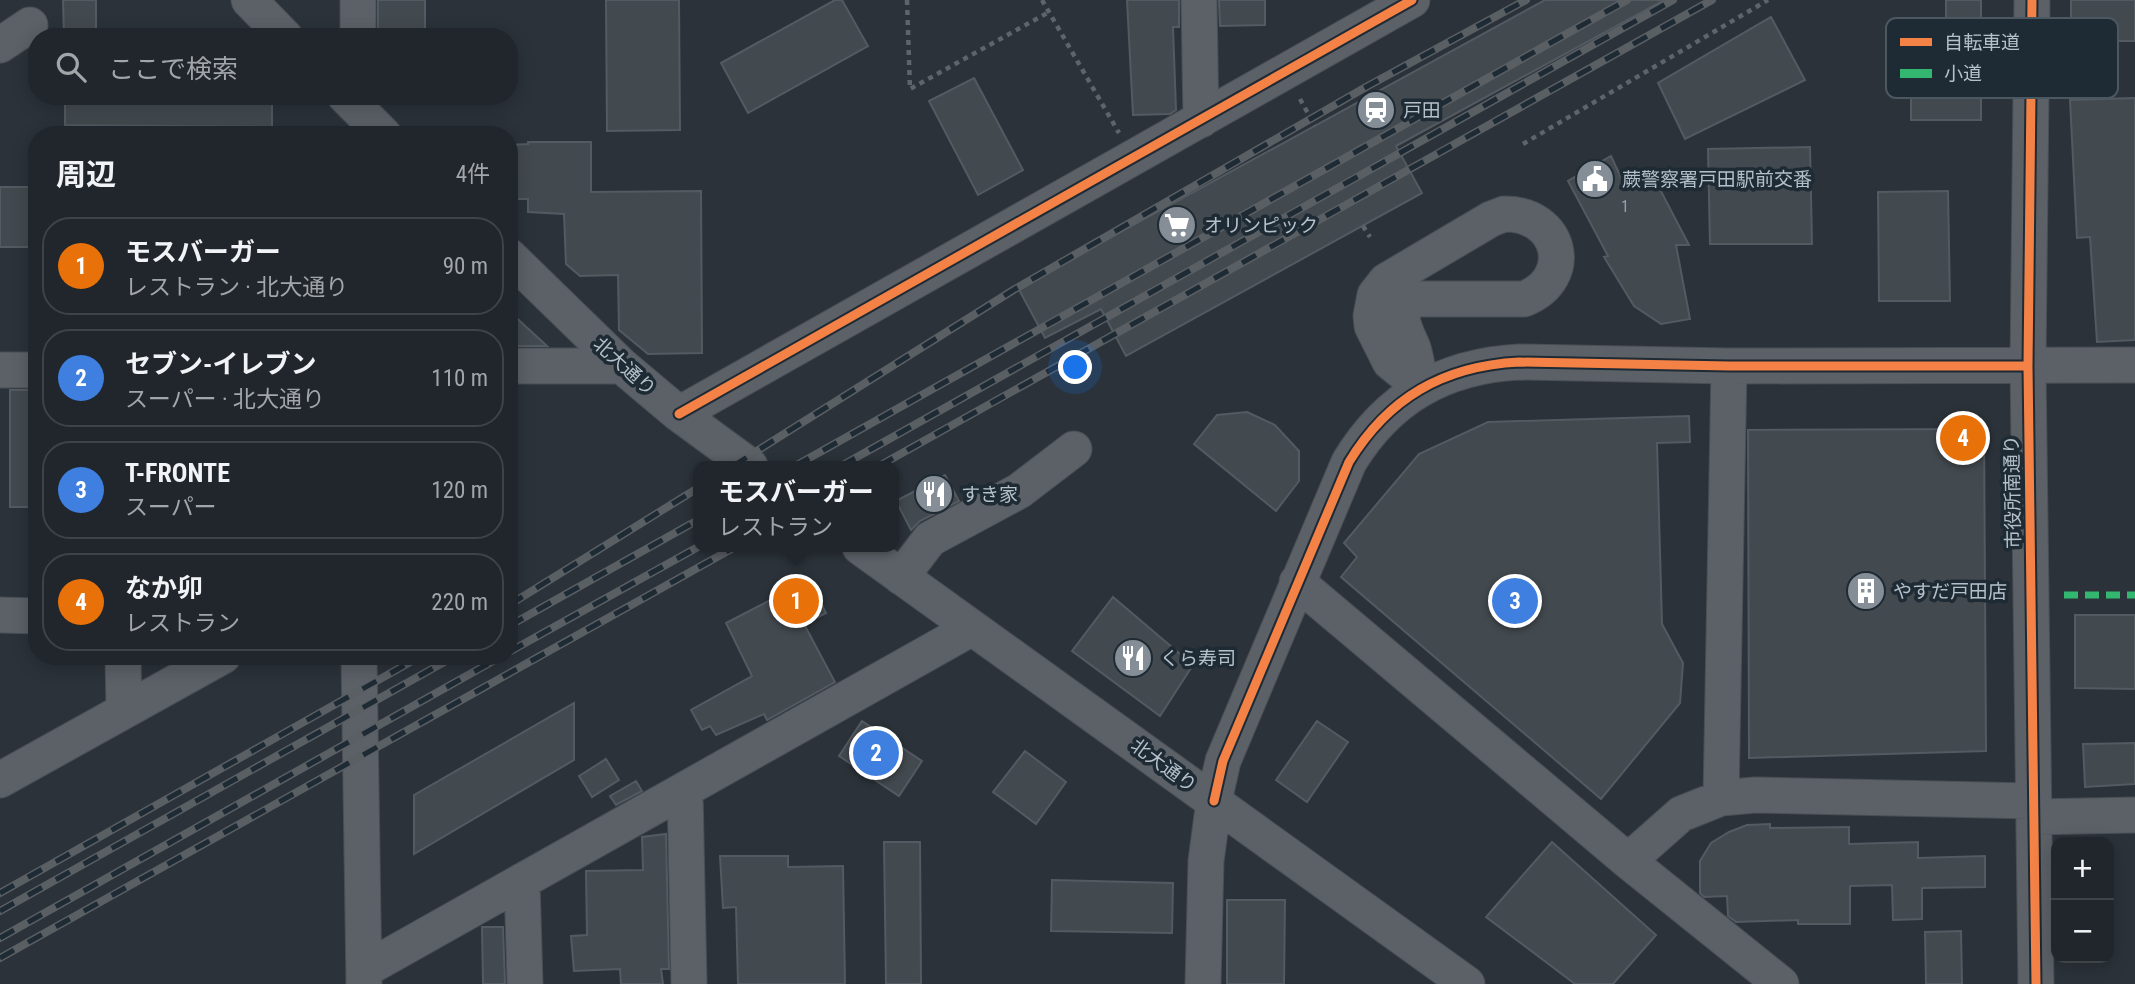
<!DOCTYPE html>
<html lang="ja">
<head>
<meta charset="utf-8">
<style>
  body { margin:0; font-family:"Roboto Condensed","Noto Sans JP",sans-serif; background:#2d3237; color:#f1f3f6 }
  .controls { position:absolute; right:21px; bottom:21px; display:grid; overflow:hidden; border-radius:14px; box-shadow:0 4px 18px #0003 }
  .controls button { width:63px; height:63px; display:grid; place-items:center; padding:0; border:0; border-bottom:2px solid #3d4347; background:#20262b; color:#f1f3f6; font:35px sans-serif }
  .you { position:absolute; left:1076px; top:368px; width:24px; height:24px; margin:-18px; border:5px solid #fff; border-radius:50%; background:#1a73e8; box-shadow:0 0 0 10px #1a73e833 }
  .badge { display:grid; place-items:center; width:46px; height:46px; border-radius:50%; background:#0b8043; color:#fff; font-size:23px; font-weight:700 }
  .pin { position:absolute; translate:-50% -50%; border:4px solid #fff; box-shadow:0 2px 7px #0006 }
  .popup { position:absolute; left:693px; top:461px; width:206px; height:91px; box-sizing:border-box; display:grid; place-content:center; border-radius:14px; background:#20262b; filter:drop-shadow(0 2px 5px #0005); font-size:23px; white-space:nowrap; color:#a2a5a9 }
  .popup b { font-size:26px; color:#f1f3f6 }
  .popup::after { content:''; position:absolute; left:50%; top:100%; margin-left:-14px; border:14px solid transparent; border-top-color:#20262b }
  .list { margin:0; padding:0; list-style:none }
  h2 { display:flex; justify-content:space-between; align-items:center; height:91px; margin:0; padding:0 28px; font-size:30px }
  h2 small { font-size:23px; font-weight:400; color:#a2a5a9 }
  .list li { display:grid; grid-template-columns:46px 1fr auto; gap:21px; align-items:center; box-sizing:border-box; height:98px; margin:0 14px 14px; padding:0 14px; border:2px solid #3d4347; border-radius:28px }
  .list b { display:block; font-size:26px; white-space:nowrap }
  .list p { margin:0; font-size:23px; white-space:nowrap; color:#a2a5a9 }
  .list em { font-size:23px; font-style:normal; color:#a2a5a9 }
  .icon { flex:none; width:38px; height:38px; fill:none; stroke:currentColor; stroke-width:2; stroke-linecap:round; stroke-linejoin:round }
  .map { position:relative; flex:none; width:2135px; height:984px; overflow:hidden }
  .search { position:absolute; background:#20262b; box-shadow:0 4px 18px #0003; left:28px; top:28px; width:490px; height:77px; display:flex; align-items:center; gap:18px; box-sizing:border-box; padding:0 24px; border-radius:28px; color:#a2a5a9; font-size:26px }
  .panel { position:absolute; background:#20262b; box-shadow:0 4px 18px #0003; left:28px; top:126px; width:490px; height:539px; border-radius:28px }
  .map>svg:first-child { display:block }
</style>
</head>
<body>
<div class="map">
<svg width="2135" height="984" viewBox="0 0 2135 984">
  <rect width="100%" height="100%" fill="#2b3239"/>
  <path fill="#434a4f" stroke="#535a61" stroke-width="2" d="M 63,0 L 96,0 L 96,37 L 64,37 Z
    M 378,0 L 425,0 L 425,37 L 378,37 Z
    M 606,0 L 679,0 L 680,130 L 607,131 Z
    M 835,0 L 842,0 L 868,46 L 748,113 L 721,63 Z
    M 1127,0 L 1179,0 L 1179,27 L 1173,27 L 1176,110 L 1170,114 L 1133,115 Z
    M 1219,0 L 1265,0 L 1265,25 L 1220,26 Z
    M 1545,0 L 1664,0 L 1396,146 L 1422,193 L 1126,356 L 1101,309 L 1045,338 L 1018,288 Z
    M 1946,0 L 1981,0 L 1981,120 L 1911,120 L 1911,55 L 1946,55 Z
    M 2071,0 L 2135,0 L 2135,41 L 2071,41 Z
    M 1771,17 L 1805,80 L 1685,139 L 1658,83 Z
    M 974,78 L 1023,170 L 978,195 L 929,101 Z
    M 65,96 L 272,96 L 272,127 L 65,125 Z
    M 2135,98 L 2135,340 L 2097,342 L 2090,237 L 2077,238 L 2070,100 Z
    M 528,142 L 591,142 L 591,192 L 701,191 L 702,353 L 648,354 L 619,330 L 618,275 L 580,276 L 566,264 L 564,214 L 528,212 L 528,199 L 509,199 L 509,145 L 528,144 Z
    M 1810,147 L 1812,244 L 1710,244 L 1708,149 Z
    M 1611,156 L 1624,184 L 1650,170 L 1689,245 L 1676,245 L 1690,319 L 1661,324 L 1634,306 L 1604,257 L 1608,256 L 1568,181 Z
    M 0,187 L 37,187 L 37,247 L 0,247 Z
    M 1948,191 L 1950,301 L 1879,301 L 1878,192 Z
    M 509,311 L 547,346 L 509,346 Z
    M 10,390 L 37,390 L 37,507 L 10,507 Z
    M 1247,412 L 1275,425 L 1299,451 L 1299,481 L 1276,511 L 1194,444 L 1217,415 Z
    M 1689,416 L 1690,442 L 1657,443 L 1662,624 L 1683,663 L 1680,703 L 1601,799 L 1341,577 L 1357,557 L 1344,543 L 1419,454 L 1488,422 Z
    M 1984,429 L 1986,751 L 1749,758 L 1748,430 Z
    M 945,475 L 959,501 L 920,521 L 911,530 L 896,501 Z
    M 809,580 L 826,613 L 804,624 L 835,682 L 767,720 L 764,714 L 716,735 L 710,726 L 702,730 L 691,710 L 752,676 L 726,623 Z
    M 1113,597 L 1193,665 L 1160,716 L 1072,651 Z
    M 2075,615 L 2135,615 L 2135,689 L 2075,688 Z
    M 574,703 L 574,760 L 414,854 L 414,795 Z
    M 862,721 L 922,761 L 899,796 L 839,756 Z
    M 1317,721 L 1348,742 L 1307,802 L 1276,780 Z
    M 2135,743 L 2135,784 L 2085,787 L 2083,744 Z
    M 1025,751 L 1066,782 L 1036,824 L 993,792 Z
    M 606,759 L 619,780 L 592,797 L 579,776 Z
    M 636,781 L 642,791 L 616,805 L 610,796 Z
    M 1770,824 L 1770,828 L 1849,827 L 1849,844 L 1918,842 L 1918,858 L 1985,856 L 1985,887 L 1922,888 L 1922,919 L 1893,920 L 1892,885 L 1850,886 L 1850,924 L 1798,924 L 1798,920 L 1736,922 L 1728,916 L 1727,896 L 1704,897 L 1700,893 L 1700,861 L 1711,843 L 1729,832 L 1747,825 Z
    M 666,834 L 669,969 L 661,969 L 663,984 L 621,984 L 620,969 L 574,971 L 571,936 L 587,935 L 586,871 L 643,870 L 642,837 Z
    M 884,842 L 920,842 L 921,984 L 886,984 Z
    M 1552,842 L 1656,935 L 1613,984 L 1575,984 L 1486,917 Z
    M 720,856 L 788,856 L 788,867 L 843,866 L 845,984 L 738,984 L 736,907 L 723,908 Z
    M 1052,880 L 1173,883 L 1172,933 L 1051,931 Z
    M 1227,900 L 1285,900 L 1284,984 L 1227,984 Z
    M 482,927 L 503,927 L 505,984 L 483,984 Z
    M 1961,931 L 1962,984 L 1926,984 L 1925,932 Z"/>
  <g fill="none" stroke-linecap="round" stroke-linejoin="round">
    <defs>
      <path id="minor" d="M 249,0 L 285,37
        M 1199,0 L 1201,120
        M 2032,0 L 2028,366 L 2036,984
        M 358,37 L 358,0
        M 0,45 L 30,25
        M 345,96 L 384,135
        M 1504,214 C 1561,213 1577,278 1524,299 L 1420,299 C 1389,304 1406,331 1413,348 C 1417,360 1418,375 1421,387 L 1390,362 L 1372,326 L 1371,316 L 1375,295 L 1386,281 L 1491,219 Z
        M 509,256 L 622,366 L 679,414 L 750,466
        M 509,366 L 622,366
        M 0,370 L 37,370
        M 679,414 L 1412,0
        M 860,547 L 1467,984
        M 901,577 L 930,539 L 1019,491 L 1074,449
        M 1297,582 L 1628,861 L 1781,984
        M 0,615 L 37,616
        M 123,656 L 124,711
        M 359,656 L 364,984
        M 0,780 L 223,656
        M 685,790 L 689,984
        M 1721,798 L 1729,366
        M 2034,817 L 2135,815
        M 1628,861 L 1681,814 L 1721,798 L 1755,795 L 2032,801
        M 522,881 L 525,984
        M 364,970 L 972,628
        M 1203,984 L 1206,861 L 1214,801 L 1223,761 L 1349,462 C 1388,398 1443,366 1519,362 L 1729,366 L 2135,365"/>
    </defs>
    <use href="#minor" stroke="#494e54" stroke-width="37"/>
    <path stroke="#5e656a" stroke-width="4.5" stroke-dasharray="5 5" stroke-linecap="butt" d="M 907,0 L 910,89 L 1049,12
      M 1042,0 L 1119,133
      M 1300,99 L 1315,126
      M 1523,144 L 1768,0
      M 1363,226 L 1370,237"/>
    <use href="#minor" stroke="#5b6167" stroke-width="35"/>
    <defs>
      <path id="rail" d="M 733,466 L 1015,289 L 1366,87 L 1526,0
        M 795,466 L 1627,0
        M 841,466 L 1673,0
        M 879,466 L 1712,0
        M 509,605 L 698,488
        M 509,626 L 698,520
        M 509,652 L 698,547
        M 0,893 L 421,656
        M 0,911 L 455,656
        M 0,938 L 502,656
        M 0,958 L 735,547"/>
    </defs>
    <use href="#rail" stroke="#5a5f64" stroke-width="8"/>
    <use href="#rail" stroke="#1e2a34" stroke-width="5" stroke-dasharray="16" stroke-linecap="butt"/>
    <path stroke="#33b770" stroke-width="7" stroke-dasharray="14 7" stroke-linecap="butt" d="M 2064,595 L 2135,595"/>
    <defs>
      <path id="cycleway" d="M 2032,0 L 2028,366 L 2036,984
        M 679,414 L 1412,0
        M 1214,801 L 1223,761 L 1349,462 C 1388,398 1443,366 1519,362 L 1729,366 L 2028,366"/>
    </defs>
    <use href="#cycleway" stroke="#1e2a34" stroke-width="13"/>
    <use href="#cycleway" stroke="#f48246" stroke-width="9"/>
  </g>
  <defs>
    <symbol id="station-disc" viewBox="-11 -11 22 22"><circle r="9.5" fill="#858e97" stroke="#1e2a34"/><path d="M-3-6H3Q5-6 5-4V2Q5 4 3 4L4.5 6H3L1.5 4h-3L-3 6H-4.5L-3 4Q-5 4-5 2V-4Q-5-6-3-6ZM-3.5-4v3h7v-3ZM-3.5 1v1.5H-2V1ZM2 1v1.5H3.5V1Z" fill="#fff"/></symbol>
    <symbol id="civic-disc" viewBox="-11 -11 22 22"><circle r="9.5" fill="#858e97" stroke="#1e2a34"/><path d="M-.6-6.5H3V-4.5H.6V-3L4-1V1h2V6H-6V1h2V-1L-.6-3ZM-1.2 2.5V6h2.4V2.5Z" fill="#fff"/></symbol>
    <symbol id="supermarket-disc" viewBox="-11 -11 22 22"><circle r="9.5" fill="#858e97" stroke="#1e2a34"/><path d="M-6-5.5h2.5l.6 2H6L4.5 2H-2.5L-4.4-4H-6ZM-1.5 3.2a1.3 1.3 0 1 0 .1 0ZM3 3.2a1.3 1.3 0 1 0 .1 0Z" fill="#fff"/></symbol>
    <symbol id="restaurant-disc" viewBox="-11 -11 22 22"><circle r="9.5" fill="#858e97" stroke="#1e2a34"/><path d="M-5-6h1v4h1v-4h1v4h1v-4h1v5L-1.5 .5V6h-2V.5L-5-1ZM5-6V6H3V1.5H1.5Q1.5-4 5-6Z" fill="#fff"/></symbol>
    <symbol id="building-disc" viewBox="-11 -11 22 22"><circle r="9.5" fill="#858e97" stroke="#1e2a34"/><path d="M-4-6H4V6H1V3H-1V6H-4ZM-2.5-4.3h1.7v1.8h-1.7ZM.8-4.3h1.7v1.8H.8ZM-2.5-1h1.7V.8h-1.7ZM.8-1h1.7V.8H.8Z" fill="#fff"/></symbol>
  </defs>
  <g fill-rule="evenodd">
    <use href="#station-disc" x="1354" y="88" width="44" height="44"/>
    <use href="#civic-disc" x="1573" y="157" width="44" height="44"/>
    <use href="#supermarket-disc" x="1155" y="203" width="44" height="44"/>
    <use href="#restaurant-disc" x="912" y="472" width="44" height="44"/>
    <use href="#building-disc" x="1844" y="569" width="44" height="44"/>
    <use href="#restaurant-disc" x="1111" y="636" width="44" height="44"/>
  </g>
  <g text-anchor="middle" stroke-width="7" stroke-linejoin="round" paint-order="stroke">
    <g font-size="16" fill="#98a2ab">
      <text x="1625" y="212">1</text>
    </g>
    <g font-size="19" fill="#b5c0ca" stroke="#1e2a34" text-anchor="start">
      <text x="1403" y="117">戸田</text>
      <text x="1622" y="186">蕨警察署戸田駅前交番</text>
      <text x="1204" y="232">オリンピック</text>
      <text x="961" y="501">すき家</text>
      <text x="1893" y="598">やすだ戸田店</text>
      <text x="1160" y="665">くら寿司</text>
    </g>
    <g font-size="19" fill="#b5c0ca" stroke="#1e2a34">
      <text transform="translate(625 366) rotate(42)" y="7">北大通り</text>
      <text transform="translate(2012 492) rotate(-91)" y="7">市役所南通り</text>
      <text transform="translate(1164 765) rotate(36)" y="7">北大通り</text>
    </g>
  </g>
  <rect x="1886" y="18" width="232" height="80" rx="10" fill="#1e2a34" stroke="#4b5761" stroke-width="2"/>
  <rect x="1900" y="38" width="32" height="8" fill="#f48246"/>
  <rect x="1900" y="69" width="32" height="9" fill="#33b770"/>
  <g font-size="19" fill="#b5c0ca">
    <text x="1944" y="49">自転車道</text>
    <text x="1944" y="80">小道</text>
  </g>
</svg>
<div class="controls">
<button>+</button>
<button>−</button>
</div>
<div class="you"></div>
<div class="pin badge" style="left:796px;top:601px;background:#e8710a">1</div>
<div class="popup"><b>モスバーガー</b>レストラン</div>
<div class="pin badge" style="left:876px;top:753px;background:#3f7fe0">2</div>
<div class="pin badge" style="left:1515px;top:601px;background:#3f7fe0">3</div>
<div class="pin badge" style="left:1963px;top:438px;background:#e8710a">4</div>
<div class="search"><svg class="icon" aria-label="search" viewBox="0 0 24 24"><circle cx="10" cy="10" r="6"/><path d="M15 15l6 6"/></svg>ここで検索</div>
<section class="panel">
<h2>周辺<small>4件</small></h2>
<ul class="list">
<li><span class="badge" style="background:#e8710a">1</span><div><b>モスバーガー</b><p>レストラン · 北大通り</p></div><em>90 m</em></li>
<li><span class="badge" style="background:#3f7fe0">2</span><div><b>セブン-イレブン</b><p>スーパー · 北大通り</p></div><em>110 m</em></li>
<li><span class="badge" style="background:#3f7fe0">3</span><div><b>T-FRONTE</b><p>スーパー</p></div><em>120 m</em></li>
<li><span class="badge" style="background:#e8710a">4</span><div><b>なか卯</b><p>レストラン</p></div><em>220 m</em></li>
</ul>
</section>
</div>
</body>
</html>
